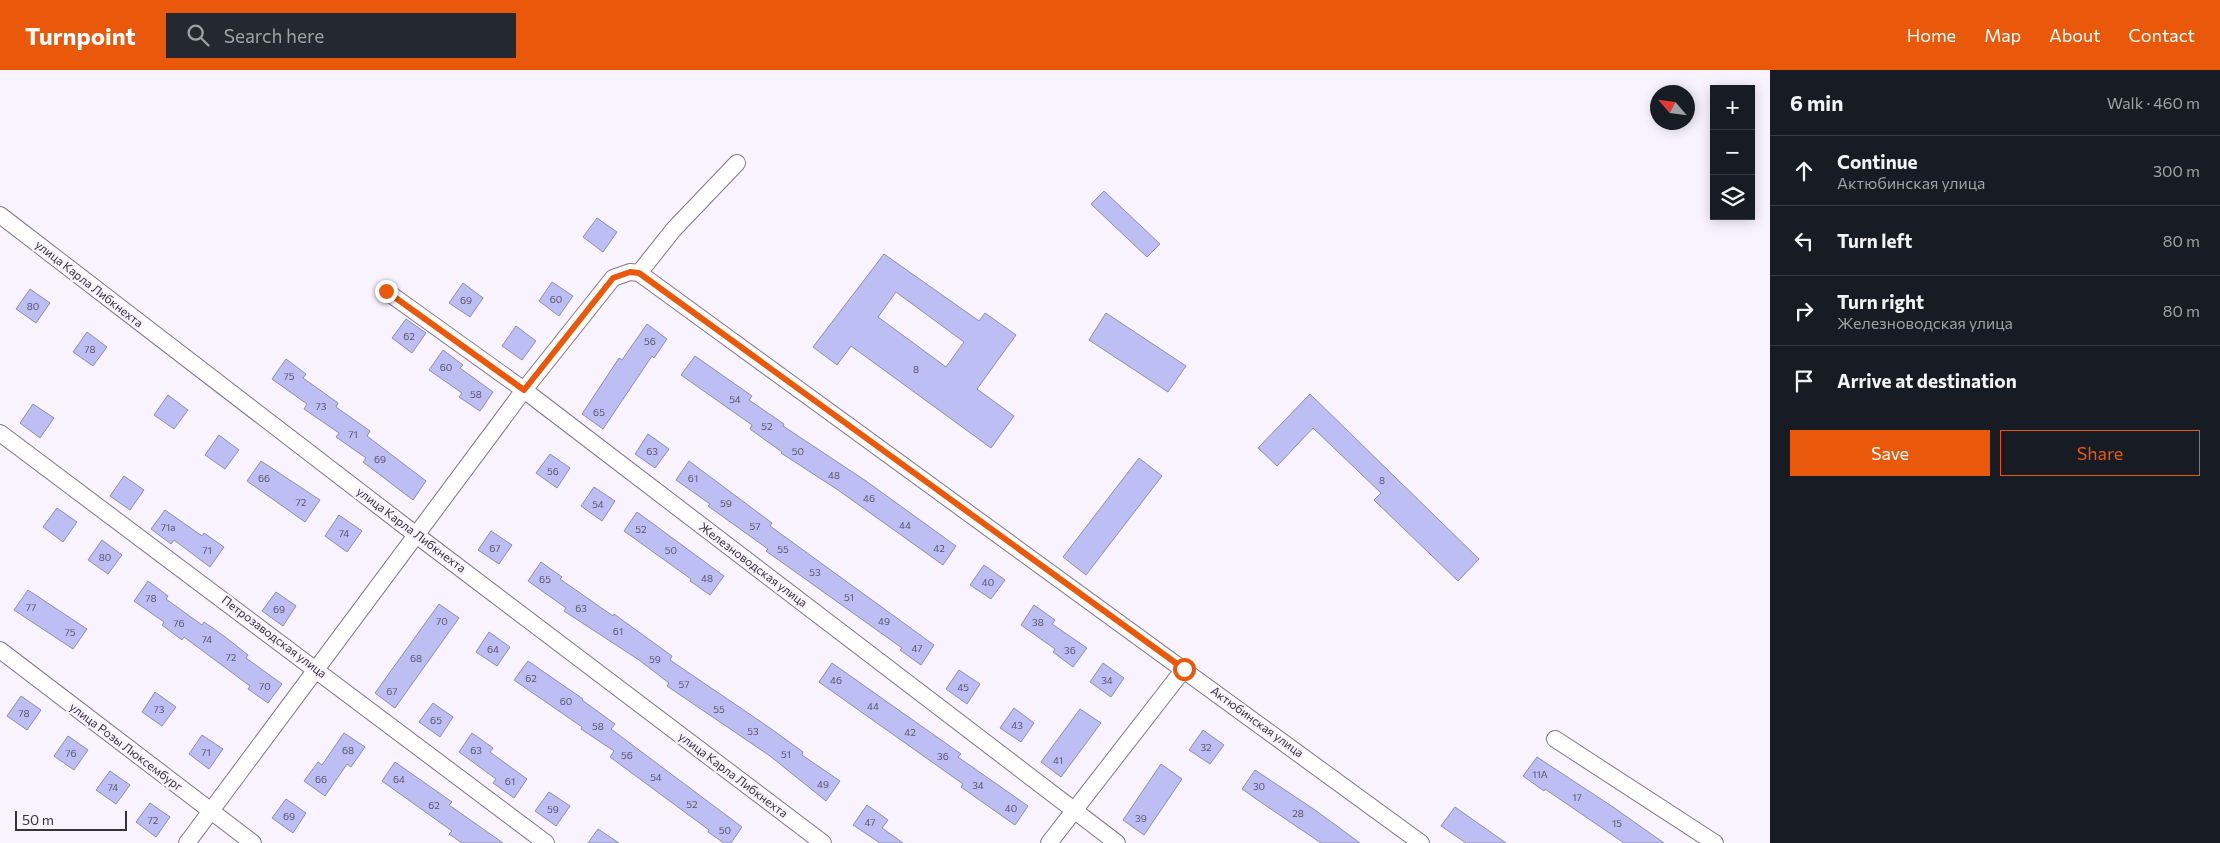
<!DOCTYPE html>
<html lang="en">
<head>
<meta charset="utf-8">
<style>
  body { margin:0; font-family:Commissioner,sans-serif; background:#242831; color:#f1f3f6 }
  .controls { position:absolute; right:15px; top:15px; display:grid; overflow:hidden; border-radius:0px; box-shadow:0 2px 12px #0003 }
  .controls button { width:45px; height:45px; display:grid; place-items:center; padding:0; border:0; border-bottom:1px solid #363941; background:#171b24; color:#f1f3f6; font:25px sans-serif }
  .compass { position:absolute; left:1650px; top:15px; width:45px; height:45px; border-radius:50%; background:#171b24; box-shadow:0 2px 12px #0003; rotate:298deg }
  .scale { position:absolute; left:15px; bottom:12px; width:112px; box-sizing:border-box; padding-left:5px; border:2px solid #36313c; border-top:0; font-size:14px; line-height:18px; white-space:nowrap; color:#36313c; -webkit-text-stroke:4px #f8f3ff; paint-order:stroke }
  .stop { position:absolute; width:15px; height:15px; margin:-11px; border:4px solid #ea580c; border-radius:50%; background:#fff }
  .stop.end { background:#ea580c; border-color:#fff; box-shadow:0 1px 5px #0008 }
  .list { margin:0; padding:0; list-style:none }
  h2 { display:flex; justify-content:space-between; align-items:center; height:65px; margin:0; padding:0 20px; font-size:21px }
  h2 small { font-size:16px; font-weight:400; color:#9ea1a6 }
  .list li { display:grid; grid-template-columns:32px 1fr auto; gap:15px; align-items:center; box-sizing:border-box; height:70px; padding:0 20px; border-top:1px solid #363941 }
  .list b { display:block; font-size:19px; white-space:nowrap }
  .list p { margin:0; font-size:16px; white-space:nowrap; color:#9ea1a6 }
  .list em { font-size:16px; font-style:normal; color:#9ea1a6 }
  .actions { display:flex; gap:10px; padding:15px 20px }
  .actions a { flex:1; padding:11px 0; border:1px solid #ea580c; border-radius:0px; text-align:center; font-size:18px; color:#ea580c }
  .actions .main { background:#ea580c; color:#fff }
  .icon { flex:none; width:28px; height:28px; fill:none; stroke:currentColor; stroke-width:2; stroke-linecap:round; stroke-linejoin:round }
  .map { position:relative; flex:none; width:1770px; height:773px; overflow:hidden }
  header { display:flex; align-items:center; gap:30px; box-sizing:border-box; height:70px; padding:0 25px; background:#ea580c; color:#fff }
  header strong { font-size:24px }
  nav { display:flex; gap:28px; margin-inline-start:auto; font-size:18px }
  .search { width:350px; height:45px; background:#242831; display:flex; align-items:center; gap:12px; box-sizing:border-box; padding:0 18px; border-radius:0px; color:#9ea1a6; font-size:19px }
  main { display:flex }
  aside { flex:1; background:#171b24 }
  .map>svg:first-child { display:block }
</style>
</head>
<body>
<header>
<strong>Turnpoint</strong>
<div class="search"><svg class="icon" aria-label="search" viewBox="0 0 24 24"><circle cx="10" cy="10" r="6"/><path d="M15 15l6 6"/></svg>Search here</div>
<nav><a>Home</a><a>Map</a><a>About</a><a>Contact</a></nav>
</header>
<main>
<div class="map">
<svg width="1770" height="773" viewBox="0 0 1770 773">
  <rect width="100%" height="100%" fill="#f8f3ff"/>
  <path fill="#bdbff4" stroke="#8d8eab" fill-rule="evenodd" d="M 1104,121 L 1160,174 L 1147,187 L 1091,134 Z
    M 597,148 L 617,162 L 603,182 L 583,167 Z
    M 884,184 L 979,251 L 985,243 L 1016,265 L 977,319 L 1014,346 L 991,378 L 851,276 L 837,295 L 813,277 ZM 896,222 L 964,272 L 946,297 L 878,247 Z
    M 552,212 L 573,226 L 559,246 L 539,231 Z
    M 463,213 L 483,228 L 470,247 L 449,233 Z
    M 30,219 L 50,233 L 36,253 L 16,239 Z
    M 1106,243 L 1186,296 L 1168,322 L 1089,270 Z
    M 406,249 L 426,263 L 412,283 L 392,268 Z
    M 647,254 L 667,269 L 654,288 L 652,286 L 603,359 L 582,344 L 619,288 L 622,290 Z
    M 516,256 L 536,271 L 522,290 L 502,276 Z
    M 87,262 L 107,277 L 93,296 L 73,282 Z
    M 443,280 L 463,295 L 460,298 L 493,322 L 480,341 L 459,327 L 462,323 L 429,300 Z
    M 695,286 L 752,326 L 749,330 L 784,354 L 783,356 L 866,411 L 956,476 L 943,495 L 838,420 L 781,383 L 782,382 L 750,359 L 752,355 L 681,305 Z
    M 286,289 L 306,304 L 303,308 L 338,333 L 336,337 L 370,361 L 367,366 L 426,411 L 413,430 L 363,392 L 366,388 L 336,367 L 339,363 L 304,339 L 307,334 L 272,309 Z
    M 1310,324 L 1479,489 L 1458,511 L 1374,430 L 1381,423 L 1313,358 L 1277,396 L 1258,378 Z
    M 168,325 L 188,340 L 174,359 L 154,345 Z
    M 33,334 L 54,348 L 40,368 L 20,353 Z
    M 648,364 L 669,379 L 655,398 L 635,384 Z
    M 219,365 L 239,380 L 225,399 L 205,385 Z
    M 550,384 L 570,398 L 557,418 L 536,403 Z
    M 1139,388 L 1162,406 L 1086,505 L 1063,487 Z
    M 261,391 L 320,430 L 305,452 L 247,411 Z
    M 689,391 L 772,453 L 770,456 L 934,575 L 921,595 L 900,580 L 902,578 L 766,481 L 768,479 L 708,436 L 710,434 L 676,410 Z
    M 124,406 L 144,420 L 130,440 L 110,426 Z
    M 594,417 L 615,431 L 602,451 L 581,436 Z
    M 57,438 L 77,452 L 63,472 L 43,457 Z
    M 165,440 L 202,466 L 204,463 L 224,477 L 210,497 L 174,470 L 171,474 L 151,459 Z
    M 637,442 L 724,506 L 710,525 L 690,511 L 691,509 L 624,461 Z
    M 339,445 L 362,461 L 347,482 L 325,466 Z
    M 491,461 L 512,475 L 499,494 L 478,480 Z
    M 102,470 L 122,485 L 108,504 L 88,490 Z
    M 541,492 L 562,507 L 560,509 L 613,546 L 614,544 L 672,586 L 670,590 L 770,658 L 803,682 L 802,685 L 840,711 L 826,731 L 770,686 L 667,616 L 669,613 L 639,590 L 564,541 L 566,538 L 528,511 Z
    M 984,495 L 1005,510 L 991,529 L 970,515 Z
    M 148,511 L 168,526 L 166,529 L 202,555 L 204,552 L 224,566 L 248,585 L 246,588 L 282,614 L 268,633 L 248,619 L 250,616 L 184,567 L 182,570 L 162,555 L 164,552 L 134,531 Z
    M 28,520 L 87,559 L 73,579 L 14,540 Z
    M 276,522 L 296,536 L 283,556 L 262,541 Z
    M 439,534 L 459,548 L 395,638 L 375,623 Z
    M 1034,535 L 1055,550 L 1052,554 L 1087,578 L 1073,597 L 1053,582 L 1055,579 L 1021,555 Z
    M 489,562 L 510,577 L 497,596 L 476,582 Z
    M 528,591 L 583,629 L 582,630 L 615,654 L 611,659 L 742,757 L 731,773 L 724,773 L 708,762 L 709,760 L 610,687 L 614,681 L 581,659 L 582,657 L 514,610 Z
    M 832,593 L 961,684 L 958,687 L 1028,736 L 1015,755 L 961,717 L 963,714 L 819,612 Z
    M 1103,593 L 1124,608 L 1111,627 L 1090,612 Z
    M 959,600 L 980,614 L 967,634 L 946,619 Z
    M 155,622 L 176,637 L 162,656 L 142,642 Z
    M 21,626 L 41,640 L 27,660 L 7,646 Z
    M 433,633 L 453,647 L 440,667 L 419,652 Z
    M 1014,638 L 1034,653 L 1021,672 L 1000,658 Z
    M 1080,639 L 1101,653 L 1061,707 L 1041,692 Z
    M 1203,660 L 1224,675 L 1210,694 L 1189,680 Z
    M 344,663 L 365,677 L 351,697 L 347,694 L 325,726 L 304,711 L 318,692 L 322,695 Z
    M 472,663 L 493,678 L 490,682 L 527,709 L 514,728 L 493,713 L 496,709 L 459,682 Z
    M 202,665 L 223,679 L 209,699 L 189,684 Z
    M 68,666 L 88,680 L 74,700 L 54,686 Z
    M 1537,687 L 1613,737 L 1664,773 L 1624,773 L 1545,719 L 1544,721 L 1523,706 Z
    M 395,692 L 452,732 L 449,735 L 503,773 L 462,773 L 449,764 L 452,761 L 382,711 Z
    M 1161,694 L 1182,709 L 1144,765 L 1123,750 Z
    M 1255,700 L 1315,740 L 1360,773 L 1321,773 L 1262,733 L 1242,719 Z
    M 110,701 L 130,715 L 116,734 L 96,720 Z
    M 549,722 L 570,736 L 556,756 L 535,741 Z
    M 286,729 L 306,743 L 293,763 L 272,748 Z
    M 150,733 L 170,747 L 156,767 L 136,752 Z
    M 867,735 L 888,750 L 882,758 L 903,773 L 880,773 L 853,755 Z
    M 1455,737 L 1506,773 L 1466,773 L 1441,756 Z
    M 598,759 L 619,773 L 588,773 Z"/>
  <g fill="none" stroke-linecap="round" stroke-linejoin="round">
    <defs>
      <path id="minor" d="M 0,145 L 415,464 L 823,773
        M 639,203 L 674,159 L 737,93
        M 386,221 L 524,320 L 1117,773
        M 0,363 L 546,773
        M 0,580 L 253,773
        M 1555,669 L 1715,773
        M 187,773 L 524,320 L 613,208 L 630,202 L 639,203 L 1421,773
        M 1049,773 L 1184,599"/>
    </defs>
    <use href="#minor" stroke="#81748f" stroke-width="18"/>
    <use href="#minor" stroke="#fff" stroke-width="16"/>
  </g>
  <g fill="none" stroke-linecap="round" stroke-linejoin="round">
    <path stroke="#ea580c" stroke-width="6" d="M 386,221 L 524,320 L 613,208 L 630,202 L 639,203 L 1184,599"/>
  </g>
  <g text-anchor="middle" stroke-width="4.5" stroke-linejoin="round" paint-order="stroke">
    <g font-size="10" fill="#58546a">
      <text x="556" y="233">60</text>
      <text x="466" y="234">69</text>
      <text x="33" y="240">80</text>
      <text x="409" y="270">62</text>
      <text x="650" y="275">56</text>
      <text x="90" y="283">78</text>
      <text x="446" y="301">60</text>
      <text x="916" y="303">8</text>
      <text x="289" y="310">75</text>
      <text x="476" y="328">58</text>
      <text x="735" y="333">54</text>
      <text x="321" y="340">73</text>
      <text x="599" y="346">65</text>
      <text x="767" y="360">52</text>
      <text x="353" y="368">71</text>
      <text x="652" y="385">63</text>
      <text x="798" y="385">50</text>
      <text x="380" y="393">69</text>
      <text x="553" y="405">56</text>
      <text x="834" y="409">48</text>
      <text x="264" y="412">66</text>
      <text x="693" y="412">61</text>
      <text x="1382" y="414">8</text>
      <text x="869" y="432">46</text>
      <text x="301" y="436">72</text>
      <text x="726" y="437">59</text>
      <text x="598" y="438">54</text>
      <text x="905" y="459">44</text>
      <text x="755" y="460">57</text>
      <text x="168" y="461">71а</text>
      <text x="641" y="463">52</text>
      <text x="344" y="467">74</text>
      <text x="495" y="482">67</text>
      <text x="939" y="482">42</text>
      <text x="783" y="483">55</text>
      <text x="207" y="484">71</text>
      <text x="671" y="484">50</text>
      <text x="105" y="491">80</text>
      <text x="815" y="506">53</text>
      <text x="707" y="512">48</text>
      <text x="545" y="513">65</text>
      <text x="988" y="516">40</text>
      <text x="849" y="531">51</text>
      <text x="151" y="532">78</text>
      <text x="31" y="541">77</text>
      <text x="581" y="542">63</text>
      <text x="279" y="543">69</text>
      <text x="442" y="555">70</text>
      <text x="884" y="555">49</text>
      <text x="1038" y="556">38</text>
      <text x="179" y="557">76</text>
      <text x="618" y="565">61</text>
      <text x="70" y="566">75</text>
      <text x="207" y="573">74</text>
      <text x="917" y="582">47</text>
      <text x="493" y="583">64</text>
      <text x="1070" y="584">36</text>
      <text x="231" y="591">72</text>
      <text x="416" y="592">68</text>
      <text x="655" y="593">59</text>
      <text x="531" y="612">62</text>
      <text x="836" y="614">46</text>
      <text x="1107" y="614">34</text>
      <text x="684" y="618">57</text>
      <text x="265" y="620">70</text>
      <text x="963" y="621">45</text>
      <text x="392" y="625">67</text>
      <text x="566" y="635">60</text>
      <text x="873" y="640">44</text>
      <text x="159" y="643">73</text>
      <text x="719" y="643">55</text>
      <text x="24" y="647">78</text>
      <text x="436" y="654">65</text>
      <text x="1017" y="659">43</text>
      <text x="598" y="660">58</text>
      <text x="753" y="665">53</text>
      <text x="910" y="666">42</text>
      <text x="1206" y="681">32</text>
      <text x="348" y="684">68</text>
      <text x="476" y="684">63</text>
      <text x="206" y="686">71</text>
      <text x="71" y="687">76</text>
      <text x="786" y="688">51</text>
      <text x="627" y="689">56</text>
      <text x="943" y="690">36</text>
      <text x="1058" y="694">41</text>
      <text x="1540" y="708">11А</text>
      <text x="656" y="711">54</text>
      <text x="321" y="713">66</text>
      <text x="399" y="713">64</text>
      <text x="510" y="715">61</text>
      <text x="823" y="718">49</text>
      <text x="978" y="719">34</text>
      <text x="1259" y="720">30</text>
      <text x="113" y="721">74</text>
      <text x="1577" y="731">17</text>
      <text x="692" y="738">52</text>
      <text x="434" y="739">62</text>
      <text x="1011" y="742">40</text>
      <text x="553" y="743">59</text>
      <text x="1298" y="747">28</text>
      <text x="289" y="750">69</text>
      <text x="1141" y="752">39</text>
      <text x="153" y="754">72</text>
      <text x="870" y="756">47</text>
      <text x="1617" y="757">15</text>
      <text x="725" y="764">50</text>
    </g>
    <g font-size="12" fill="#36313c" stroke="#f8f3ff">
      <text transform="translate(89 214) rotate(38)" y="4">улица Карла Либкнехта</text>
      <text transform="translate(411 460) rotate(37)" y="4">улица Карла Либкнехта</text>
      <text transform="translate(753 495) rotate(37)" y="4">Железноводская улица</text>
      <text transform="translate(274 567) rotate(37)" y="4">Петрозаводская улица</text>
      <text transform="translate(1257 652) rotate(36)" y="4">Актюбинская улица</text>
      <text transform="translate(126 677) rotate(37)" y="4">улица Розы Люксембург</text>
      <text transform="translate(733 705) rotate(37)" y="4">улица Карла Либкнехта</text>
    </g>
  </g>
</svg>
<div class="controls">
<button>+</button>
<button>−</button>
<button><svg class="icon" aria-label="layers" viewBox="0 0 24 24"><path d="M12 4l9 5-9 5-9-5zM3 14l9 5 9-5"/></svg></button>
</div>
<svg class="compass" viewBox="-18 -18 36 36"><path d="M0-13l5 13h-10z" fill="#e53935"/><path d="M0 13l5-13h-10z" fill="#9ea1a6"/></svg>
<div class="scale">50 m</div>
<div class="stop" style="left:1184px;top:599px"></div>
<div class="stop end" style="left:386px;top:221px"></div>
</div>
<aside>
<h2>6 min<small>Walk · 460 m</small></h2>
<ul class="list">
<li><svg class="icon" aria-label="ahead" viewBox="0 0 24 24"><path d="M12 20V5M6 11l6-6 6 6"/></svg><div><b>Continue</b><p>Актюбинская улица</p></div><em>300 m</em></li>
<li><svg class="icon" aria-label="left" viewBox="0 0 24 24"><path d="M17 20v-9H6M10 6l-5 5 5 5"/></svg><div><b>Turn left</b></div><em>80 m</em></li>
<li><svg class="icon" aria-label="right" viewBox="0 0 24 24"><path d="M7 20v-9h11M14 6l5 5-5 5"/></svg><div><b>Turn right</b><p>Железноводская улица</p></div><em>80 m</em></li>
<li><svg class="icon" aria-label="arrive" viewBox="0 0 24 24"><path d="M6 21V4h12l-3 4 3 4H6"/></svg><div><b>Arrive at destination</b></div></li>
</ul>
<div class="actions"><a class="main">Save</a><a>Share</a></div>
</aside>
</main>
</body>
</html>
